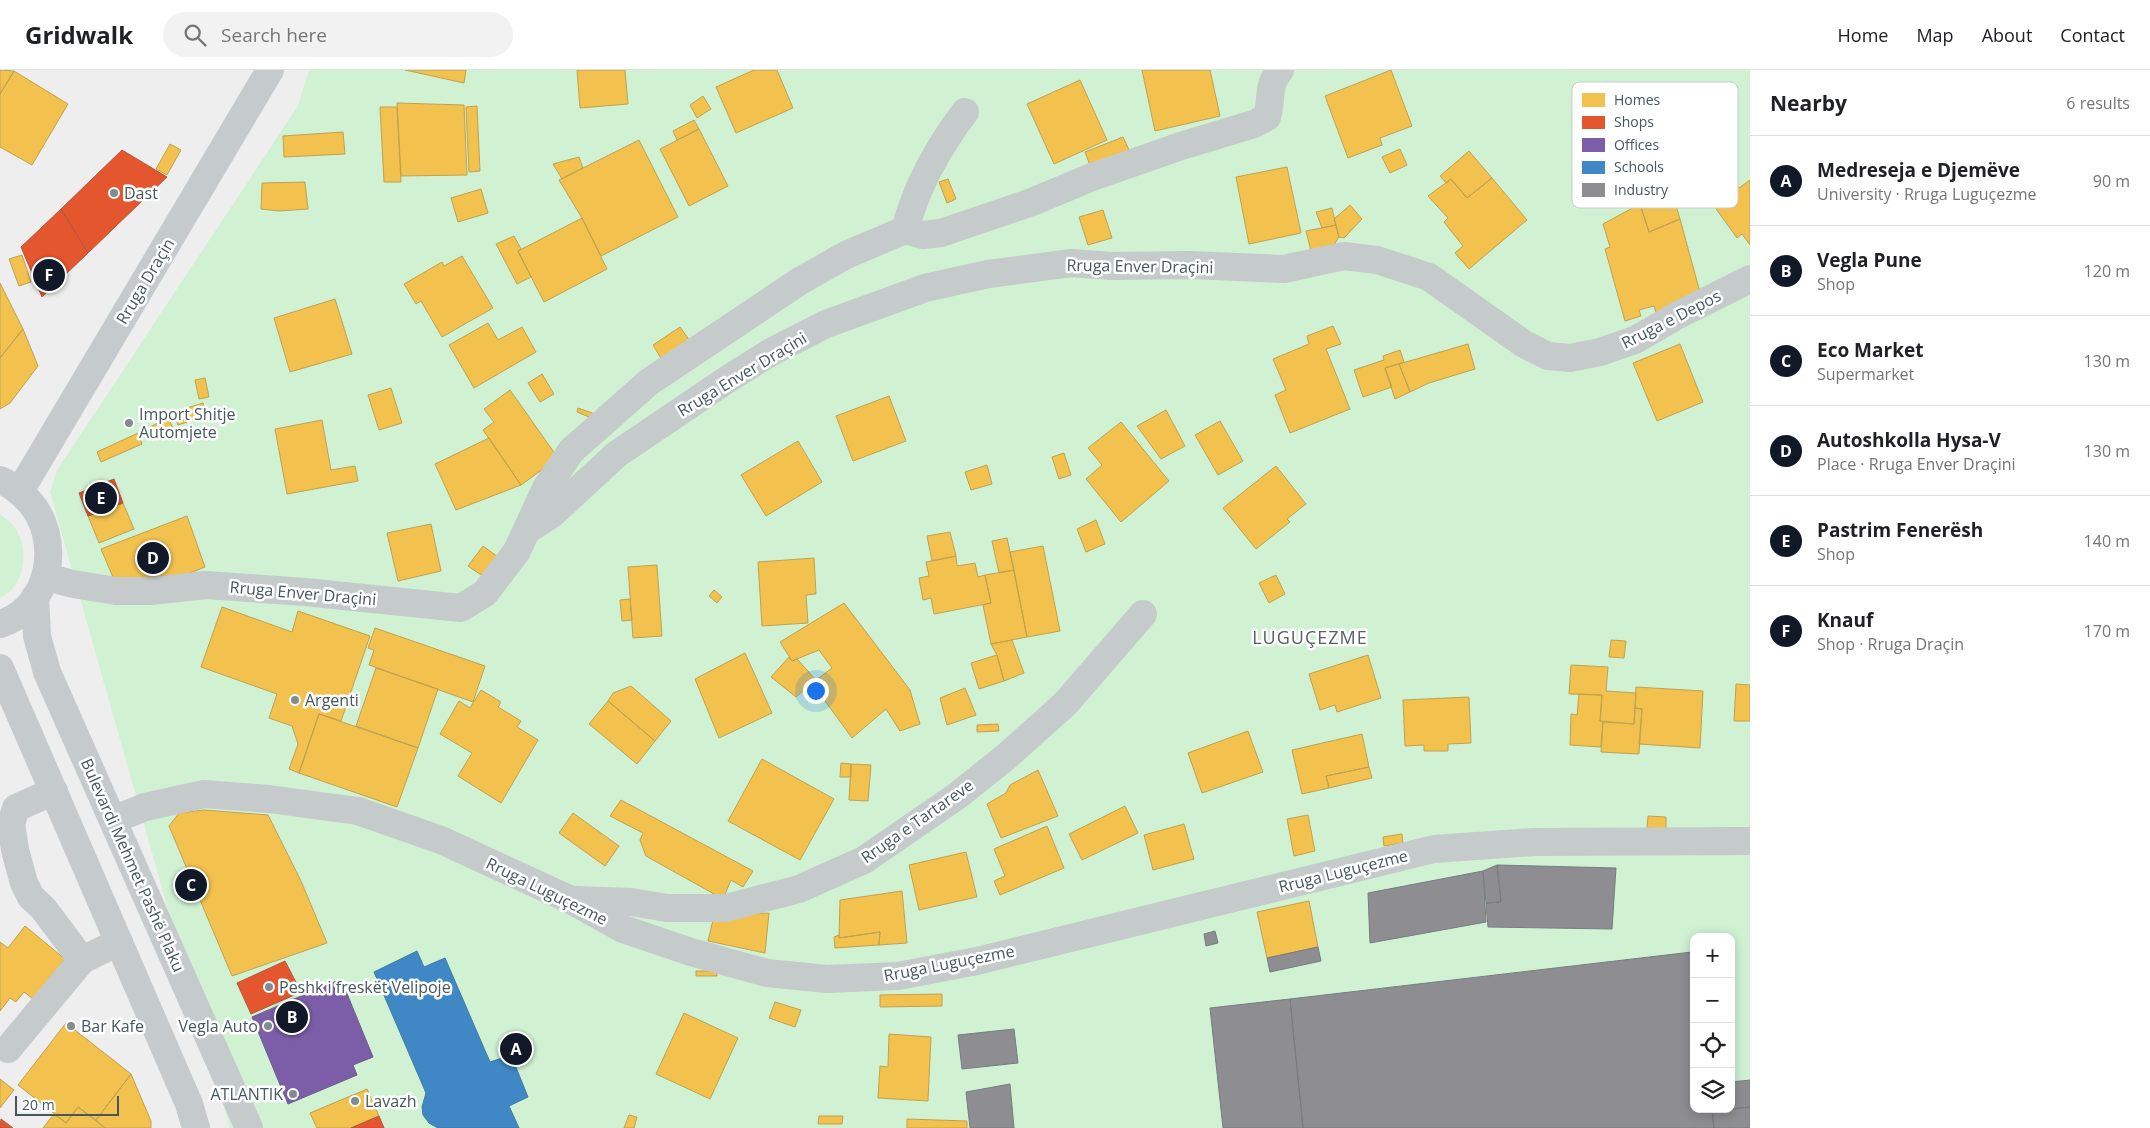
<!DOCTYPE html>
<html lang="en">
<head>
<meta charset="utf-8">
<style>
  body { margin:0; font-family:"Open Sans",sans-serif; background:#f2f2f2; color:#202124 }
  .controls { position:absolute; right:15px; bottom:15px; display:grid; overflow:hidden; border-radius:10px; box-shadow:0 2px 12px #0003 }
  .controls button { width:45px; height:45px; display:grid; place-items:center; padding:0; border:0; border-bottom:1px solid #e0e0e0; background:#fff; color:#202124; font:25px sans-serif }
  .scale { position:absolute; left:15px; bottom:12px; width:104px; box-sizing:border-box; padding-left:5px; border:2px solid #44585d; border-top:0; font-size:14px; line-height:18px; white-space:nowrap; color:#44585d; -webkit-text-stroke:4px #fff; paint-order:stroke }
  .you { position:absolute; left:815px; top:620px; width:18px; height:18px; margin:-12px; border:4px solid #fff; border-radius:50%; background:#1a73e8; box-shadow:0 0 0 8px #1a73e833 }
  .badge { display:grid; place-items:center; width:32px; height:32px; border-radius:50%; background:#111827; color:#fff; font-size:16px; font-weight:700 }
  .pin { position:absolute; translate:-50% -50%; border:2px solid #fff; box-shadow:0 1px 5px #0006 }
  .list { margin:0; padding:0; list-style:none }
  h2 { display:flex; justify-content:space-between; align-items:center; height:65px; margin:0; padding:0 20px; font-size:21px }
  h2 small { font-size:16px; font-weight:400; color:#757577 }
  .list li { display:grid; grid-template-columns:32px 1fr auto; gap:15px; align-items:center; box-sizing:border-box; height:90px; padding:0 20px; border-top:1px solid #e0e0e0 }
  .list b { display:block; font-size:19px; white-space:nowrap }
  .list p { margin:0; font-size:16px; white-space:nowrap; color:#757577 }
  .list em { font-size:16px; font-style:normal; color:#757577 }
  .icon { flex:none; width:28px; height:28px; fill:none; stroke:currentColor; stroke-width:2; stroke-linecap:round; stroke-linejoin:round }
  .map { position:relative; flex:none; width:1750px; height:1058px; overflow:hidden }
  header { display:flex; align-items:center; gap:30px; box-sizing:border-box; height:70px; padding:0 25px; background:#fff; border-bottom:1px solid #e0e0e0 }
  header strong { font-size:24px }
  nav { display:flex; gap:28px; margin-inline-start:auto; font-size:18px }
  .search { width:350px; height:45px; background:#f2f2f2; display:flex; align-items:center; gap:12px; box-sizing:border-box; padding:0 18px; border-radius:28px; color:#757577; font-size:19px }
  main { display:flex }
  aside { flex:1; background:#fff }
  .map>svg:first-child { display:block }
</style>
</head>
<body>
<header>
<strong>Gridwalk</strong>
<div class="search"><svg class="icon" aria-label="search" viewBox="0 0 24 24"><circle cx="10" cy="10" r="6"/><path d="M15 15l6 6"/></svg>Search here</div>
<nav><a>Home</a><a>Map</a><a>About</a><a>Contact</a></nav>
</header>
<main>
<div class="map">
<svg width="1750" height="1058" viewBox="0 0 1750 1058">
  <rect width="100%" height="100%" fill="#efeeee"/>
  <path fill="#d0f1d2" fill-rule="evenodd" d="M 309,0 L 1750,0 L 1750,1058 L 230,1058 L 50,422 L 57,400 L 298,36 ZM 1694,867 L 1731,867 L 1731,1039 L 1694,1039 Z
    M 0,444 C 4,447 9,451 12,454 C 31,475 26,516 0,528 Z"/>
  <path fill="#f2c14e" stroke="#bea252" d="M 0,0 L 14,1 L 0,24 Z
    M 405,0 L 466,0 L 464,13 Z
    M 577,0 L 625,0 L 628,34 L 580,38 Z
    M 754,0 L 777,0 L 793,38 L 736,63 L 716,17 Z
    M 1142,0 L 1210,0 L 1220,46 L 1155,61 Z
    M 1391,0 L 1412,56 L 1380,68 L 1382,75 L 1348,88 L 1325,26 Z
    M 14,1 L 68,34 L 32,95 L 0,77 L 0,24 Z
    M 1080,10 L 1107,70 L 1054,94 L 1027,34 Z
    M 703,26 L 711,39 L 697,48 L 690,35 Z
    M 397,33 L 464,35 L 467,105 L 401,106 Z
    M 477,36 L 480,101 L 469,102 L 466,37 Z
    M 380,37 L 397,37 L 401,112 L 384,112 Z
    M 694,50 L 699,59 L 677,70 L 673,61 Z
    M 699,59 L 728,116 L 689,136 L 660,79 Z
    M 343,62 L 345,84 L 284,87 L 283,66 Z
    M 1123,67 L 1130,82 L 1091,98 L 1085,82 Z
    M 639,70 L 678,147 L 601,186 L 582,148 L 559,110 Z
    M 170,74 L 181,80 L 167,105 L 156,99 Z
    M 1400,79 L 1407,95 L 1390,103 L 1382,87 Z
    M 1469,81 L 1492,108 L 1467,128 L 1451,109 L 1446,113 L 1440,106 Z
    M 579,87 L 583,98 L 562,109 L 553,94 Z
    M 1287,97 L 1301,163 L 1249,174 L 1236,107 Z
    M 1492,108 L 1527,150 L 1469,199 L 1455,183 L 1463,176 L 1444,152 L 1448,148 L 1428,126 L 1451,109 L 1467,128 Z
    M 948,109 L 956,129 L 947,133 L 939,112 Z
    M 1733,110 L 1739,118 L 1750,110 L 1750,175 L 1742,164 L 1737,168 L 1709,129 Z
    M 305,112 L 308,139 L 279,141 L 261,139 L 262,113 Z
    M 481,119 L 488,143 L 458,152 L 451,128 Z
    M 1672,122 L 1680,149 L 1649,162 L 1640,134 Z
    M 1640,134 L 1649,162 L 1680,149 L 1701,226 L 1656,242 L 1654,236 L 1639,240 L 1641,246 L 1625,251 L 1605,179 L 1610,177 L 1603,154 Z
    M 1350,135 L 1362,149 L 1344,168 L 1339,167 L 1334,149 Z
    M 1332,138 L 1336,155 L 1322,158 L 1316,142 Z
    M 1103,140 L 1112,168 L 1088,175 L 1079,147 Z
    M 582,148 L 607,199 L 544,232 L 518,181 Z
    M 1336,155 L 1339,167 L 1334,175 L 1311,181 L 1306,161 Z
    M 514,166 L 521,179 L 518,181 L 531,207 L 517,214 L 496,174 Z
    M 22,185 L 31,212 L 19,216 L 9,189 Z
    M 462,186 L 493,238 L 442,267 L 421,231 L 416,234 L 404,214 L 442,192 L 444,196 Z
    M 0,213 L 23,259 L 0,288 Z
    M 335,229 L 352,284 L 290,302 L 274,248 Z
    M 488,253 L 498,270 L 522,257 L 536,282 L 474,318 L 449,275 Z
    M 1333,256 L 1341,274 L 1326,279 L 1350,339 L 1290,363 L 1275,325 L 1286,320 L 1273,289 L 1309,274 L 1307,266 Z
    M 680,257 L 690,271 L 662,290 L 653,275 Z
    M 23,259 L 38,296 L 10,333 L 0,339 L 0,288 Z
    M 1468,274 L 1475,299 L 1429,313 L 1410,322 L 1399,294 Z
    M 1680,274 L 1703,332 L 1657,351 L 1633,293 Z
    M 1400,280 L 1404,292 L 1385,298 L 1392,317 L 1363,327 L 1354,300 L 1384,290 L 1383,286 Z
    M 1399,294 L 1410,322 L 1395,329 L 1385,298 Z
    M 542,304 L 554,324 L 540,332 L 528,313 Z
    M 205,308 L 209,327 L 199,329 L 195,310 Z
    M 391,318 L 402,353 L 379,360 L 368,325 Z
    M 510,320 L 558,388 L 521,415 L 483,360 L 494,352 L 484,339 Z
    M 889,326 L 906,371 L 853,391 L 836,346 Z
    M 203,333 L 207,345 L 178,355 L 174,342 Z
    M 578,338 L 595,344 L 594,349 L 577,342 Z
    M 1166,340 L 1185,376 L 1161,389 L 1137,356 Z
    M 168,348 L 173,358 L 147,370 L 142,361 Z
    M 322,350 L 331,400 L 355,396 L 358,411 L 287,424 L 275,359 Z
    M 1220,351 L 1243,391 L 1218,405 L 1195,365 Z
    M 1121,352 L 1169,411 L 1121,452 L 1086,409 L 1102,395 L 1088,378 Z
    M 138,363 L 142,374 L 101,392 L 97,382 Z
    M 489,368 L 521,415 L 456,440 L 435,394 Z
    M 798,371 L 822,412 L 766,446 L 741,405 Z
    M 1064,383 L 1071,405 L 1059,409 L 1052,387 Z
    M 987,395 L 992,414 L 971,420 L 965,402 Z
    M 1276,396 L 1306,434 L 1287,449 L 1290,452 L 1256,479 L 1223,438 Z
    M 123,433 L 134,459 L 99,473 L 88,446 Z
    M 187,446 L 205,497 L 178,508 L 115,512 L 101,479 Z
    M 1096,450 L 1105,474 L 1086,482 L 1077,459 Z
    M 431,454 L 441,501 L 398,511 L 387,463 Z
    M 950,462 L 956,486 L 932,491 L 927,466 Z
    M 1007,468 L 1014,500 L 999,503 L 992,471 Z
    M 483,476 L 498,487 L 484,507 L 468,496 Z
    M 1043,476 L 1060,561 L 1027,567 L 1010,482 Z
    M 956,486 L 957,496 L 975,493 L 978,507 L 985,505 L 991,533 L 934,544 L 931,528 L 923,530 L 919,508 L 929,506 L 926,492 Z
    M 814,488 L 816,524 L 806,525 L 808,553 L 762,556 L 758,492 Z
    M 657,495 L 662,566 L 633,568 L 628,497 Z
    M 1014,500 L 1027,567 L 991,574 L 983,535 L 991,533 L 985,505 Z
    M 1276,505 L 1285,524 L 1269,533 L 1259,513 Z
    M 714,520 L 722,527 L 717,533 L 709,526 Z
    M 630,529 L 632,550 L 622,551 L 620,530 Z
    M 844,533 L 910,620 L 920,654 L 900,661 L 886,639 L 852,668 L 812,613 L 832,598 L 819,580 L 792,591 L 780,572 Z
    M 222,537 L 292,562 L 298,541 L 370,566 L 341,651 L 319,644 L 299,703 L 289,699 L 298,674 L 292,656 L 269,648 L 277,624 L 201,597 Z
    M 375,558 L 485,596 L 473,632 L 369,595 L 374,580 L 368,578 Z
    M 1012,570 L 1024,603 L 1004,611 L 997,585 L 991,574 Z
    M 1611,570 L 1626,571 L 1624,588 L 1609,587 Z
    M 745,583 L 772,643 L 719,668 L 695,609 Z
    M 997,585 L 1004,611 L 979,619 L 971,593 Z
    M 1368,585 L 1381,628 L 1337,642 L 1335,635 L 1320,640 L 1309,604 Z
    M 789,587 L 792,591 L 797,589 L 816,610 L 796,627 L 771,607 Z
    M 1571,595 L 1608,597 L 1606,621 L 1636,623 L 1634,654 L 1600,651 L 1602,625 L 1569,624 Z
    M 376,598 L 438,619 L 418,678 L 356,656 Z
    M 1736,614 L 1750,615 L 1750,651 L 1734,651 Z
    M 631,616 L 671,651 L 655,671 L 608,631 L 613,623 Z
    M 1636,617 L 1703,621 L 1700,678 L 1639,674 L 1642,639 L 1635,638 Z
    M 965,618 L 976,645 L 947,655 L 940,628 Z
    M 481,620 L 501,632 L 498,637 L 521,651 L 517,657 L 538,670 L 501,733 L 458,706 L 472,683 L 440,664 L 459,631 L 470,638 Z
    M 1579,624 L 1602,625 L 1600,651 L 1603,652 L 1601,677 L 1570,675 L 1571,644 L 1577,645 Z
    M 1469,627 L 1471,673 L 1448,674 L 1448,681 L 1424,681 L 1424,675 L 1405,676 L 1403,630 Z
    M 608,631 L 655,671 L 637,694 L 589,654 Z
    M 1635,638 L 1642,639 L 1639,684 L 1601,682 L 1603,652 L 1634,654 Z
    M 319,644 L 418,678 L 397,737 L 299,703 Z
    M 998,654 L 999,661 L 977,662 L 977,655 Z
    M 1248,661 L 1263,702 L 1202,723 L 1188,683 Z
    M 1362,664 L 1369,697 L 1326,706 L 1329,718 L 1302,724 L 1292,680 Z
    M 762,689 L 834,729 L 800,790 L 728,751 Z
    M 841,693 L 851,694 L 851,707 L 840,707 Z
    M 851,694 L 871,695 L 868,731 L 849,730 Z
    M 1369,697 L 1372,708 L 1329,718 L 1326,706 Z
    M 1038,700 L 1058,746 L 1001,768 L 987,734 L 1006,723 L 1010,715 Z
    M 621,730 L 753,801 L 743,817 L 731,810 L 723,829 L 646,786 L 640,770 L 643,763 L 610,746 Z
    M 1125,736 L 1138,763 L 1082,790 L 1069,764 Z
    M 204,740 L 268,745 L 301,811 L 327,873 L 232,906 L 169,756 L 179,743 Z
    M 573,743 L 619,776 L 605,796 L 559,763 Z
    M 1308,745 L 1315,781 L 1294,786 L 1287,749 Z
    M 1648,746 L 1666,747 L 1666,759 L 1647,758 Z
    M 1184,754 L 1194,789 L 1153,800 L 1144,765 Z
    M 1047,756 L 1064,798 L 1000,825 L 994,811 L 1005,806 L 994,779 Z
    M 1402,764 L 1403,773 L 1384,776 L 1383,767 Z
    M 966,782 L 977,827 L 919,840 L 909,795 Z
    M 902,821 L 907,873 L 879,875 L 880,862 L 839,868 L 840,830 Z
    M 1309,831 L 1318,877 L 1267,888 L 1257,842 Z
    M 769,843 L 765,883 L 708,871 L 714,846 Z
    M 25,856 L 65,889 L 33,929 L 24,922 L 16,932 L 10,928 L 0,941 L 0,872 L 8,878 Z
    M 880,862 L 879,875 L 835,878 L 834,867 L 839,865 L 839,868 Z
    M 696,901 L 716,901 L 717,906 L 696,906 Z
    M 942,924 L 942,936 L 880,937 L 880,925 Z
    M 775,932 L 801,940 L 795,957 L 769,948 Z
    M 684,943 L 738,968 L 710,1029 L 656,1004 Z
    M 66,953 L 131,1004 L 96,1050 L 78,1037 L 66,1053 L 18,1015 Z
    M 889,964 L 931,967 L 928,1031 L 878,1028 L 880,996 L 888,997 Z
    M 131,1004 L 151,1051 L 151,1058 L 105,1058 L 96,1050 Z
    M 0,1009 L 14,1020 L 0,1038 Z
    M 367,1019 L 379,1046 L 351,1058 L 317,1058 L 310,1043 Z
    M 78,1037 L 105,1058 L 43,1058 L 54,1044 L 66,1053 Z
    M 629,1045 L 637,1047 L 634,1058 L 624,1058 Z
    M 819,1046 L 843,1046 L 842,1054 L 818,1054 Z
    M 907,1049 L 967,1051 L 967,1058 L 907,1058 Z"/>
  <path fill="#e4572e" stroke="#b4573c" d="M 122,80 L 167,107 L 88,183 L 61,139 Z
    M 61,139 L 88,183 L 42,227 L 21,177 Z
    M 114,409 L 123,433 L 88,446 L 79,423 Z
    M 285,891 L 301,922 L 251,944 L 237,913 Z
    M 379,1046 L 384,1058 L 351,1058 Z
    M 1,1049 L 13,1058 L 0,1058 Z"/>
  <path fill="#7b5ea7" stroke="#6a5c91" d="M 341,909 L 373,987 L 353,995 L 357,1005 L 288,1034 L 252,947 Z"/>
  <path fill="#3f88c5" stroke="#407aa6" d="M 417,881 L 424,897 L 445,888 L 490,992 L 511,985 L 528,1027 L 509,1036 L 519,1058 L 438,1058 L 429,1053 L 423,1045 L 422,1037 L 426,1023 L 374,902 Z"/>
  <path fill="#8d8d92" stroke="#777d82" d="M 1497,795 L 1501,832 L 1486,833 L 1483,801 Z
    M 1497,795 L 1616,798 L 1612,859 L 1488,857 L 1486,833 L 1501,832 Z
    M 1483,801 L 1486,852 L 1370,873 L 1368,823 Z
    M 1215,861 L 1218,873 L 1206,876 L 1204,864 Z
    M 1318,877 L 1321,891 L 1270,902 L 1267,888 Z
    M 1692,882 L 1694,1039 L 1712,1039 L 1714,1058 L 1303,1058 L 1290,929 Z
    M 1290,929 L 1303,1058 L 1223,1058 L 1210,938 Z
    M 1014,959 L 1018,993 L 962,999 L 958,965 Z
    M 1750,1010 L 1750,1037 L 1731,1039 L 1731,1012 Z
    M 1010,1014 L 1014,1058 L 970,1058 L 966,1022 Z
    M 1750,1037 L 1750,1058 L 1714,1058 L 1712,1041 Z"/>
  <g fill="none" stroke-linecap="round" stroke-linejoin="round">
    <path stroke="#c5cacb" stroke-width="28" d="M 905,160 C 916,118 939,76 965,42
      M 526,461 L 553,443 L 617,384 L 728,309 L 773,281 L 826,254 L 873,237 L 925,218 L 988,204 L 1071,193 L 1112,196 L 1191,195 L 1284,199 L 1344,186 L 1377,190 L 1429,207 L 1524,274 L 1548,286 L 1570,288 L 1600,282 L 1635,270 L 1678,245 L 1750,209
      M 46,507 L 73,514 L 116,521 L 151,521 L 206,515 L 305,522 L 461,538 L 485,523 L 517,481 L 546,418 L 571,381 L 649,312 L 800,211 L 846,185 L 905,160 L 923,165 L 941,163 L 1032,132 L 1092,107 L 1181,76 L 1254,54 L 1267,47 C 1273,27 1266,18 1280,0
      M 54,721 L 16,738 L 11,754 L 15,780 L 24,813 L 31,827 L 43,838 L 82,890
      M 113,750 L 145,737 L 204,724 L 269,729 L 358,741 L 441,770 L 571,830 L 623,859 L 691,882 L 767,903 L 827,909 L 898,906 L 977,891 L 1434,779 L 1534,772 L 1750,771
      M 576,830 L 631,832 L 667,838 L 726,838 L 799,819 L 864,790 L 957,726 L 1007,686 L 1065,634 L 1143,544
      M 8,979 L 82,890 L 119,872"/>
    <path stroke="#c5cbcd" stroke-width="28" d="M 0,410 C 11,414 20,422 28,430 C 63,467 52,538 0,554
      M 20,421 L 270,0
      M 35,527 L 37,566 L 47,602 L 249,1058
      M 0,598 L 189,1034 L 196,1058"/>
  </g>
  <g fill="#808c90" stroke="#fff" stroke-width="2">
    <circle cx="114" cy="123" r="5"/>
    <circle cx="129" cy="353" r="5"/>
    <circle cx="295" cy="630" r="5"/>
    <circle cx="269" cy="917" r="5"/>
    <circle cx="71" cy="956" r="5"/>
    <circle cx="268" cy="956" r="5"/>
    <circle cx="293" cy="1024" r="5"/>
    <circle cx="355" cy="1031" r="5"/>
  </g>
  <g text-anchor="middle" stroke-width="5" stroke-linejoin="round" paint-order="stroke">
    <g font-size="16" fill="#44585d" stroke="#fff" text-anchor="start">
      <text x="124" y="129">Dast</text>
      <text x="139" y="350">Import Shitje<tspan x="139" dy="18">Automjete</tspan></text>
      <text x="305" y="636">Argenti</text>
      <text x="279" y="923">Peshk i freskët Velipoje</text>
      <text x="81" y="962">Bar Kafe</text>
      <text x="258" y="962" text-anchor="end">Vegla Auto</text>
      <text x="283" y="1030" text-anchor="end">ATLANTIK</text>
      <text x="365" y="1037">Lavazh</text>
    </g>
    <g font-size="16" fill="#44585d" stroke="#fff">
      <text transform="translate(1140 196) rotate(1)" y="6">Rruga Enver Draçini</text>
      <text transform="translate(145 211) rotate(-59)" y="6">Rruga Draçin</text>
      <text transform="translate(1671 249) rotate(-27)" y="6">Rruga e Depos</text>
      <text transform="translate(742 304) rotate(-31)" y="6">Rruga Enver Draçini</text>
      <text transform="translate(303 523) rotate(5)" y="6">Rruga Enver Draçini</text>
      <text transform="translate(917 751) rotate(-35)" y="6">Rruga e Tartareve</text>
      <text transform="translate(133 795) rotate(66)" y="6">Bulevardi Mehmet Pashë Plaku</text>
      <text transform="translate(1343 801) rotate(-14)" y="6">Rruga Luguçezme</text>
      <text transform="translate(547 821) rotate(26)" y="6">Rruga Luguçezme</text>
      <text transform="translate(949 893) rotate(-11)" y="6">Rruga Luguçezme</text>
    </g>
    <g font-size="18" letter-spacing="1" fill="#596163" stroke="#fff">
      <text x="1310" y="574">LUGUÇEZME</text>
    </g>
  </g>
  <rect x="1572" y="12" width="166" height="126" rx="8" fill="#fff" stroke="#c7cdce" stroke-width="1"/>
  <rect x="1582" y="23" width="23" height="14" fill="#f2c14e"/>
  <rect x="1582" y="46" width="23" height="13" fill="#e4572e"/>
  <rect x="1582" y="68" width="23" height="14" fill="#7b5ea7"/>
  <rect x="1582" y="91" width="23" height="13" fill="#3f88c5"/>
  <rect x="1582" y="113" width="23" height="14" fill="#8d8d92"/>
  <g font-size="14" fill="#44585d">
    <text x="1614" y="35">Homes</text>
    <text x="1614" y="57">Shops</text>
    <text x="1614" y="80">Offices</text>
    <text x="1614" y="102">Schools</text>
    <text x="1614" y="125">Industry</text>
  </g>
</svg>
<div class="controls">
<button>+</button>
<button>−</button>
<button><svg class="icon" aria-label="locate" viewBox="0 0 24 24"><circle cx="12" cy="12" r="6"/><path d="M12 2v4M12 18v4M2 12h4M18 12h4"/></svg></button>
<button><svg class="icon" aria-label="layers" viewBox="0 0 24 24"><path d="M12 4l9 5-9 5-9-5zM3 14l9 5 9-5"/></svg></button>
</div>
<div class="scale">20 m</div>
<div class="you"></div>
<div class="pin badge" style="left:516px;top:979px">A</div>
<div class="pin badge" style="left:292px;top:947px">B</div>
<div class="pin badge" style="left:191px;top:815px">C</div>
<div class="pin badge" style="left:153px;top:488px">D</div>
<div class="pin badge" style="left:101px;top:428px">E</div>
<div class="pin badge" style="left:49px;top:205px">F</div>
</div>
<aside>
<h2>Nearby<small>6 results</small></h2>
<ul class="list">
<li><span class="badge">A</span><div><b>Medreseja e Djemëve</b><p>University · Rruga Luguçezme</p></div><em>90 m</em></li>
<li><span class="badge">B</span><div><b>Vegla Pune</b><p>Shop</p></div><em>120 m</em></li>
<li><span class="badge">C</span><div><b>Eco Market</b><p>Supermarket</p></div><em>130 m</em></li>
<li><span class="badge">D</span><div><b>Autoshkolla Hysa-V</b><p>Place · Rruga Enver Draçini</p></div><em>130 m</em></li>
<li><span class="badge">E</span><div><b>Pastrim Fenerësh</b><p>Shop</p></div><em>140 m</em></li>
<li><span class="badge">F</span><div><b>Knauf</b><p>Shop · Rruga Draçin</p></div><em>170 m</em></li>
</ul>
</aside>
</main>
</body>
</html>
